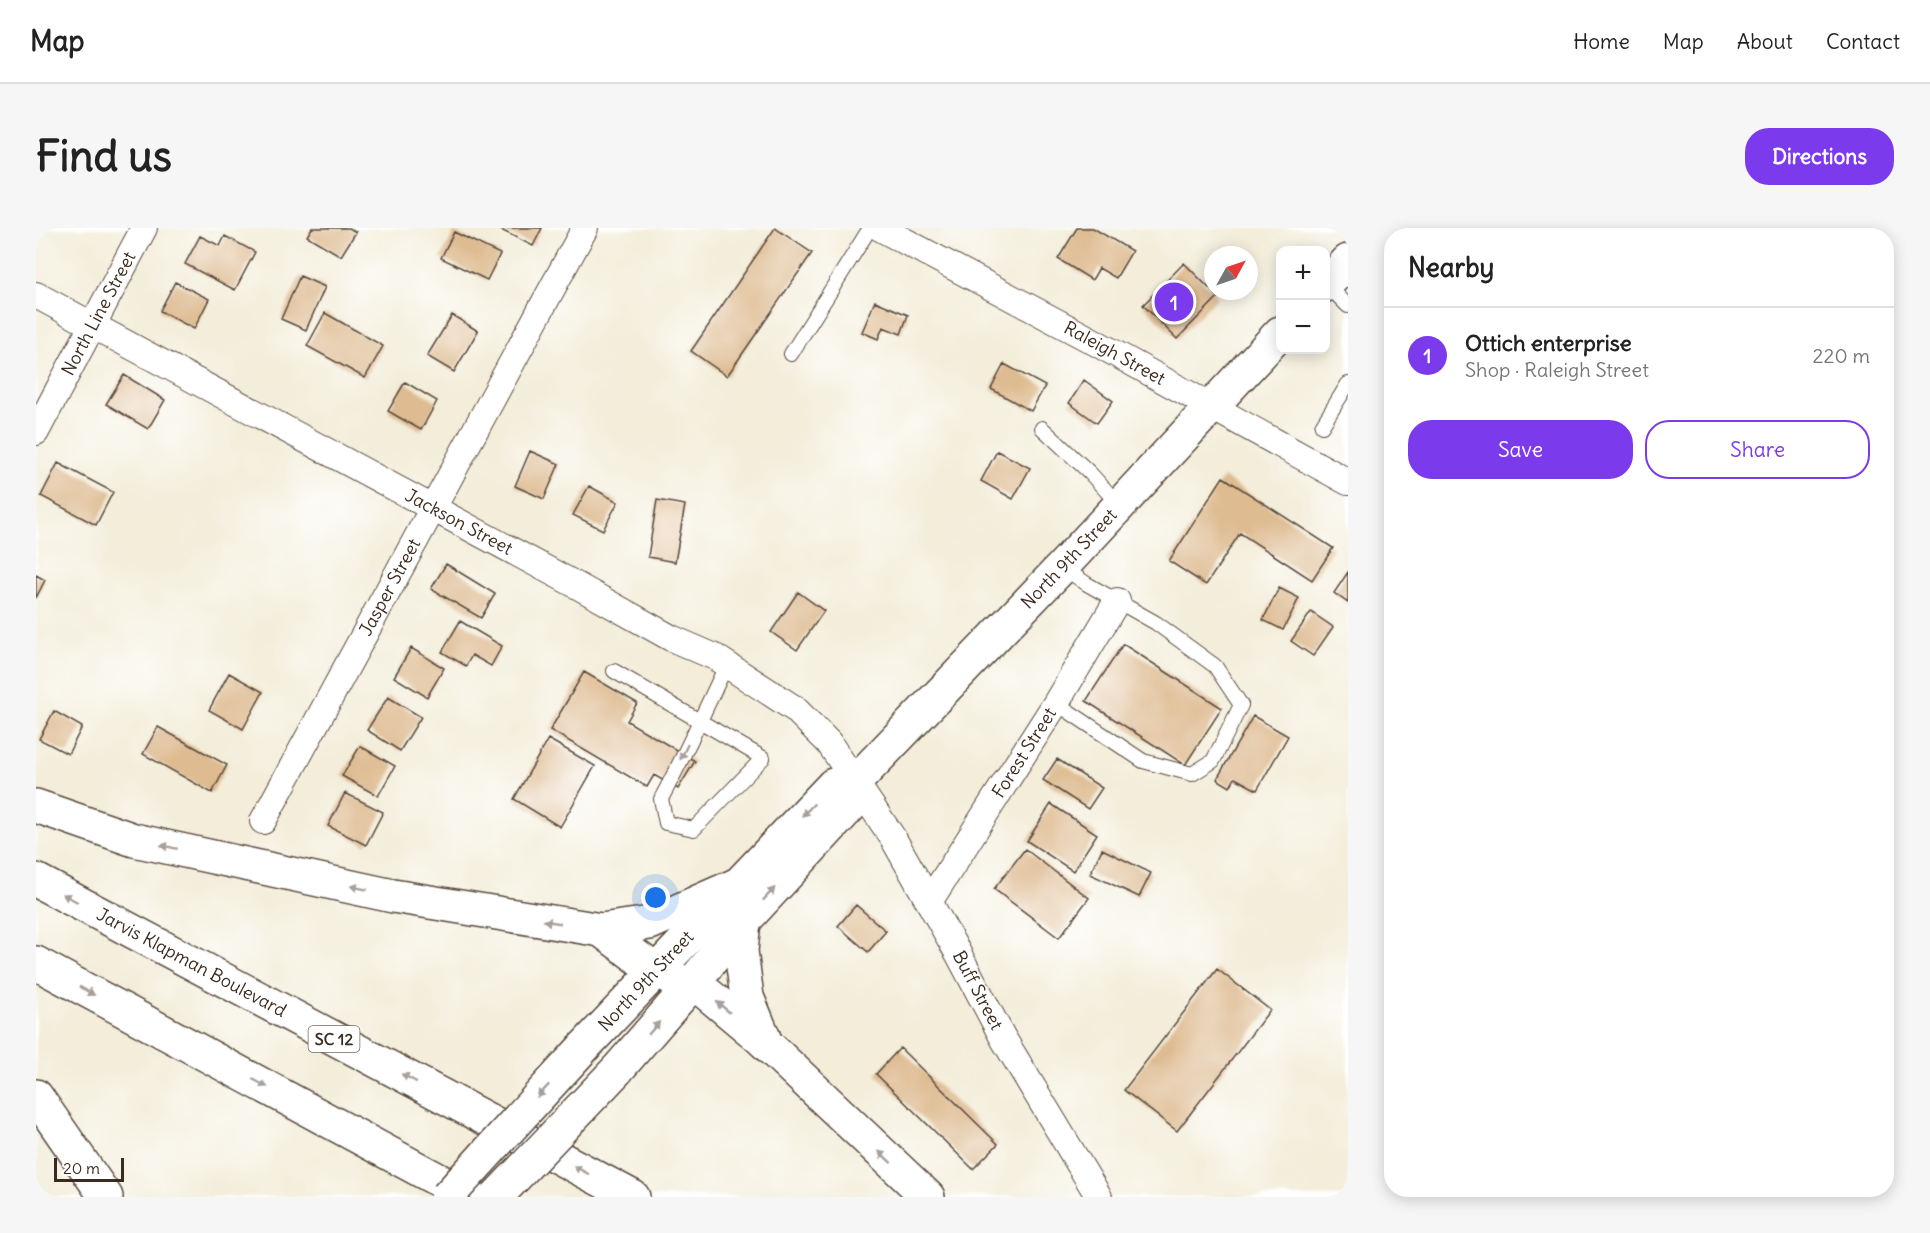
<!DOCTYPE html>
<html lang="en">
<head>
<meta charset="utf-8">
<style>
  body { margin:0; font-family:Delius,sans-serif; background:#f6f6f6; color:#222 }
  .controls { position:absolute; right:18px; top:18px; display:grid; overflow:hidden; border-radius:12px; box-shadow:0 3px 15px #0003 }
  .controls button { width:54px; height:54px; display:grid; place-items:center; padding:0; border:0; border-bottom:2px solid #e0e0e0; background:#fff; color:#222; font:30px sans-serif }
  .compass { position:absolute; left:1168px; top:18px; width:54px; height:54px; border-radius:50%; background:#fff; box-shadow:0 3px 15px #0003; rotate:50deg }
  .scale { position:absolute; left:18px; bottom:15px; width:70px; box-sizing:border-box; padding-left:6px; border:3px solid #3b2a1e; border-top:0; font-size:16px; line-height:21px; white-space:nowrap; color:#3b2a1e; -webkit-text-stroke:4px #fff; paint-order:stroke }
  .you { position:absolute; left:620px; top:670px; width:21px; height:21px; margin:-15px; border:4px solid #fff; border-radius:50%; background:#1a73e8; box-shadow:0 0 0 9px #1a73e833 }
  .badge { display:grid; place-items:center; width:39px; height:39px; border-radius:50%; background:#7c3aed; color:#fff; font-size:20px; font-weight:700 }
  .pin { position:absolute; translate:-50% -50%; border:3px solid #fff; box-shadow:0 2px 6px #0006 }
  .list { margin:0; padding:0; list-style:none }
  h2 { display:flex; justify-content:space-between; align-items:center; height:78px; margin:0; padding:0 24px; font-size:26px }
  h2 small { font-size:20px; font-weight:400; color:#767676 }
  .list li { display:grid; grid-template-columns:39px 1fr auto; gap:18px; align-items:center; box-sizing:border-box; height:96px; padding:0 24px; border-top:2px solid #e0e0e0 }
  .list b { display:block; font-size:22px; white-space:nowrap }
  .list p { margin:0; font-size:20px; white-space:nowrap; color:#767676 }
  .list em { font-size:20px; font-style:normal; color:#767676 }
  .actions { display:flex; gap:12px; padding:18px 24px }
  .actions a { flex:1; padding:14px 0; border:2px solid #7c3aed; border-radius:24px; text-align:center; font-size:21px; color:#7c3aed }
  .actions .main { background:#7c3aed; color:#fff }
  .map { position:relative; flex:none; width:1312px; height:969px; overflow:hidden; border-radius:24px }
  header { display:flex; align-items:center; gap:36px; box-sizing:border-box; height:84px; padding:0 30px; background:#fff; border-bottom:2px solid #e0e0e0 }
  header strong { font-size:28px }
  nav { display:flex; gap:33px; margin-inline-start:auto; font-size:21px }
  .intro { display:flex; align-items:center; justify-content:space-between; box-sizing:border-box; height:144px; padding:0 36px }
  h1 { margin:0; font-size:42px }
  .button { padding:15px 27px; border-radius:24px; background:#7c3aed; color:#fff; font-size:21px; font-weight:700 }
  main { display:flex; gap:36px; padding:0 36px }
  aside { flex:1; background:#fff; border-radius:24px; box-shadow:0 3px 15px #0003 }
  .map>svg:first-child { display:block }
</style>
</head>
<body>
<header>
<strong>Map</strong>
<nav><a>Home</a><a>Map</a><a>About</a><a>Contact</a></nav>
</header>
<div class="intro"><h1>Find us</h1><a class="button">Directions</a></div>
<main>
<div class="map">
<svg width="1312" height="969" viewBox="0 0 1312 969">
  <rect width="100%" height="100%" fill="#fff"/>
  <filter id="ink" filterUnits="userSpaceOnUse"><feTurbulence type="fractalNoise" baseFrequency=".0167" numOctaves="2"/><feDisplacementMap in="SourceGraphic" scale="12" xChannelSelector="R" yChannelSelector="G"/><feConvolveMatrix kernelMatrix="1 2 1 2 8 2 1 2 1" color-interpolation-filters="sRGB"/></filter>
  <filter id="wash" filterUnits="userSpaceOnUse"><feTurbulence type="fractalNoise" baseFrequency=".008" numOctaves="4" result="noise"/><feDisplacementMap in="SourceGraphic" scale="24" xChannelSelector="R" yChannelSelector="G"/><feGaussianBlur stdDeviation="1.35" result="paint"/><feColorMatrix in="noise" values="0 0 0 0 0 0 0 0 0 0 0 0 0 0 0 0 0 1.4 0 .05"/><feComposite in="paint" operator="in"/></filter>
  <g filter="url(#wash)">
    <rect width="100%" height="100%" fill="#f3edd9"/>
    <g id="blocks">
      <path fill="#debb91" d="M 276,0 L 313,0 L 320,4 L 305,28 L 271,8 Z
        M 461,0 L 506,0 L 497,18 Z
        M 739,0 L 776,25 L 691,148 L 655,123 Z
        M 1041,0 L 1057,0 L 1096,23 L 1080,50 L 1063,40 L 1056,52 L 1022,31 Z
        M 418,4 L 464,26 L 451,52 L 405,30 Z
        M 164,8 L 184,18 L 189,8 L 219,24 L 199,62 L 149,36 Z
        M 1148,35 L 1182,69 L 1141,111 L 1107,77 Z
        M 264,48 L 289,59 L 270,102 L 245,91 Z
        M 139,54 L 173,71 L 158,101 L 124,83 Z
        M 839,73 L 872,87 L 865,106 L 847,99 L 842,111 L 826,104 Z
        M 289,85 L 347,118 L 329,150 L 271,118 Z
        M 416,87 L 442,103 L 418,144 L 391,128 Z
        M 968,136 L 1009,158 L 995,183 L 955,161 Z
        M 88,147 L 129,172 L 112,201 L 70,176 Z
        M 1048,152 L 1077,173 L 1061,195 L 1033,175 Z
        M 369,154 L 401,173 L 385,202 L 352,183 Z
        M 494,223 L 523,236 L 508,271 L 479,258 Z
        M 961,223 L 994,240 L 977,271 L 945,253 Z
        M 22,235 L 77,264 L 60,297 L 5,268 Z
        M 1187,249 L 1297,320 L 1276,352 L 1204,305 L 1170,357 L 1133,333 Z
        M 553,258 L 582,274 L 567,302 L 537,287 Z
        M 621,272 L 649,277 L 639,334 L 612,329 Z
        M 410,336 L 459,366 L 445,390 L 395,361 Z
        M 1312,344 L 1312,375 L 1298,365 Z
        M 0,347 L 9,352 L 0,370 Z
        M 1243,360 L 1263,370 L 1247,402 L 1227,392 Z
        M 762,364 L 788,383 L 761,422 L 735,404 Z
        M 1275,384 L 1297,399 L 1277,428 L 1255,413 Z
        M 424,393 L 466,418 L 455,438 L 436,427 L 430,438 L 406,424 Z
        M 1087,416 L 1186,480 L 1149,537 L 1050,473 Z
        M 375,420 L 408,440 L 391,469 L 358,449 Z
        M 548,444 L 601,475 L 591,493 L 659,533 L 642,561 L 618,547 L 611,559 L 514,502 Z
        M 193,445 L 227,464 L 207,501 L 173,482 Z
        M 352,469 L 385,489 L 364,523 L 331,502 Z
        M 18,483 L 46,499 L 32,526 L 3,511 Z
        M 1217,488 L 1252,508 L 1221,562 L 1199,550 L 1194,559 L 1181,551 Z
        M 122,499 L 191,537 L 176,565 L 107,526 Z
        M 512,511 L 559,538 L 524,599 L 478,571 Z
        M 324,518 L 359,538 L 342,568 L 306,548 Z
        M 1021,531 L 1066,560 L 1052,581 L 1007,552 Z
        M 309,565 L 347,584 L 330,617 L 292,598 Z
        M 1015,576 L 1061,606 L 1037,643 L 991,613 Z
        M 989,621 L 1053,670 L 1023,710 L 958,661 Z
        M 1066,621 L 1115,645 L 1103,669 L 1054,646 Z
        M 820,677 L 850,703 L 832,724 L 802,698 Z
        M 1181,741 L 1234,782 L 1141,903 L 1088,862 Z
        M 864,820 L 962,916 L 937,941 L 840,846 Z"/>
    </g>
  </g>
  <g filter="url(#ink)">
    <use href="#blocks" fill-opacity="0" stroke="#57473a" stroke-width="1.5"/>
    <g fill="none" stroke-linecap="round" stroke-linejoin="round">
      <defs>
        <path id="lane" d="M 1290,56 L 1312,78
          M 755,126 L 834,0
          M 1286,198 L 1312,156
          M 1006,200 L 1054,245 L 1083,277
          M 578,443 L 727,530 L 658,601 L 630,595 L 625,571 C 649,527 669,481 691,436
          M 1020,475 L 1107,533 L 1156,546 L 1177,533 L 1205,477 L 1179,438 L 1120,395 L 1051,356 L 1026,339"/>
        <g id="street">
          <path id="s1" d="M 844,0 L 1053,111 L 1312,254"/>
          <path id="s2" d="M 0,67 L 540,357 L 635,410 L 679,429 L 759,481 L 793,515 L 857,610 L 922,725 L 967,810 L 1063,969"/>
          <path id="s3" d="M 0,204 L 108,0"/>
          <path id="s4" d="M 227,593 L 549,0"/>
          <path id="s5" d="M 893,674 L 1020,475 L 1081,373"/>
        </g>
        <g id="secondary">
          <path d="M 1290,57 L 1312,33"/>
          <path id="s6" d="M 620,743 L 797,557 L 820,553 L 1026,339 L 1244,105"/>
          <path d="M 654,758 L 708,693 L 820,572 L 820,553"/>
        </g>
        <path id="primary" d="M 547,820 L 620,743
          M 581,842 L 654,758"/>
        <g id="highway">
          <path d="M 0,578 L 98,612 L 357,668 L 565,702 L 620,743 L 668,763 L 723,809 L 892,969"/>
          <path id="s7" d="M 0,652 L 597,969"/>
          <path d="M 708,693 L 705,723 L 711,769 L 728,810"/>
          <path d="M 565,702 L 614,695 L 700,657"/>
          <path d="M 0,735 L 434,969"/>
          <path d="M 0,868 L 70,969"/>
        </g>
      </defs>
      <use href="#lane" stroke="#57473a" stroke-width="16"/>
      <use href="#street" stroke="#57473a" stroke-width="28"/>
      <use href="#secondary" stroke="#57473a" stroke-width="36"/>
      <use href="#primary" stroke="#57473a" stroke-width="36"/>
      <use href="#highway" stroke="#57473a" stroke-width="36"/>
      <use href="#lane" stroke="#fff" stroke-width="14"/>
      <use href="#street" stroke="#fff" stroke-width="26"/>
      <use href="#secondary" stroke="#fff" stroke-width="33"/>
      <use href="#primary" stroke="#fff" stroke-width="33"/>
      <use href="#highway" stroke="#fff" stroke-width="33"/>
      <defs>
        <path id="primary-bridge" d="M 411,969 L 547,820
          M 460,969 L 581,842"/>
      </defs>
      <use href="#primary-bridge" stroke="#57473a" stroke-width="36" stroke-linecap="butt"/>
      <use href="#primary-bridge" stroke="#fff" stroke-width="33"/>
    </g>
    <defs><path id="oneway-solid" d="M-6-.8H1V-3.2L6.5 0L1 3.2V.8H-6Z" transform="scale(1.5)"/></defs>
    <g fill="#a79f9a">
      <use href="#oneway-solid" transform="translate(648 524) rotate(116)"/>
      <use href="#oneway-solid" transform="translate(772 582) rotate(134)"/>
      <use href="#oneway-solid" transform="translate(133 619) rotate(-168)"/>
      <use href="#oneway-solid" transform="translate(323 660) rotate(-168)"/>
      <use href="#oneway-solid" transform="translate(733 666) rotate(-47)"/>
      <use href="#oneway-solid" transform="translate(34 670) rotate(-152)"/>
      <use href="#oneway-solid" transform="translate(516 694) rotate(-171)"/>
      <use href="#oneway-solid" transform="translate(51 763) rotate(29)"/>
      <use href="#oneway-solid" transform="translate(687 779) rotate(-140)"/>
      <use href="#oneway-solid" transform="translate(618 800) rotate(-49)"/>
      <use href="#oneway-solid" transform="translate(373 850) rotate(-152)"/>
      <use href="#oneway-solid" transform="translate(224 855) rotate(28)"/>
      <use href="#oneway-solid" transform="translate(507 863) rotate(133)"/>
      <use href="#oneway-solid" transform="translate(849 929) rotate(-137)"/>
      <use href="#oneway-solid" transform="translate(545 942) rotate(-152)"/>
    </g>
  </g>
  <g text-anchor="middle" stroke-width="6" stroke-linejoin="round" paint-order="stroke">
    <rect fill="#fff" stroke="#766a62" stroke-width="1.5" x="272.5" y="798" width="51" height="26" rx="4.5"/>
    <g font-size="16" font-weight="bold" fill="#3b2a1e">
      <text x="298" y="817">SC 12</text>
    </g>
    <g font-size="18" fill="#3b2a1e" stroke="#fff">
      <text dy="6" stroke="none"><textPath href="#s3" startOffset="134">North Line Street</textPath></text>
      <text dy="6" stroke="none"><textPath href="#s1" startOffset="266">Raleigh Street</textPath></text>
      <text dy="6" stroke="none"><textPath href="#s2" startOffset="480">Jackson Street</textPath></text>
      <text dy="6" stroke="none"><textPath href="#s6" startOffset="588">North 9th Street</textPath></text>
      <text dy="6" stroke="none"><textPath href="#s4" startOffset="266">Jasper Street</textPath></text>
      <text dy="6" stroke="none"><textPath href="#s5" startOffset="177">Forest Street</textPath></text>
      <text dy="6" stroke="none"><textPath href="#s7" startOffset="176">Jarvis Klapman Boulevard</textPath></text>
      <text transform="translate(610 753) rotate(-47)" y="6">North 9th Street</text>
      <text dy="6" stroke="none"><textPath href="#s2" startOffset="1202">Buff Street</textPath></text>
    </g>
  </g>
</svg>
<div class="controls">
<button>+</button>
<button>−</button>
</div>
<svg class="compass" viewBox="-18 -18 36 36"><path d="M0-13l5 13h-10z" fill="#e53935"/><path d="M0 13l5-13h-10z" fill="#767676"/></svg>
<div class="scale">20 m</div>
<div class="you"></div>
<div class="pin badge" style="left:1138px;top:74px">1</div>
</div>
<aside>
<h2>Nearby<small></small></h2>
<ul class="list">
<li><span class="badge">1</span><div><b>Ottich enterprise</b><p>Shop · Raleigh Street</p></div><em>220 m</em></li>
</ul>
<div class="actions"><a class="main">Save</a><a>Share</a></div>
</aside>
</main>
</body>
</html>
